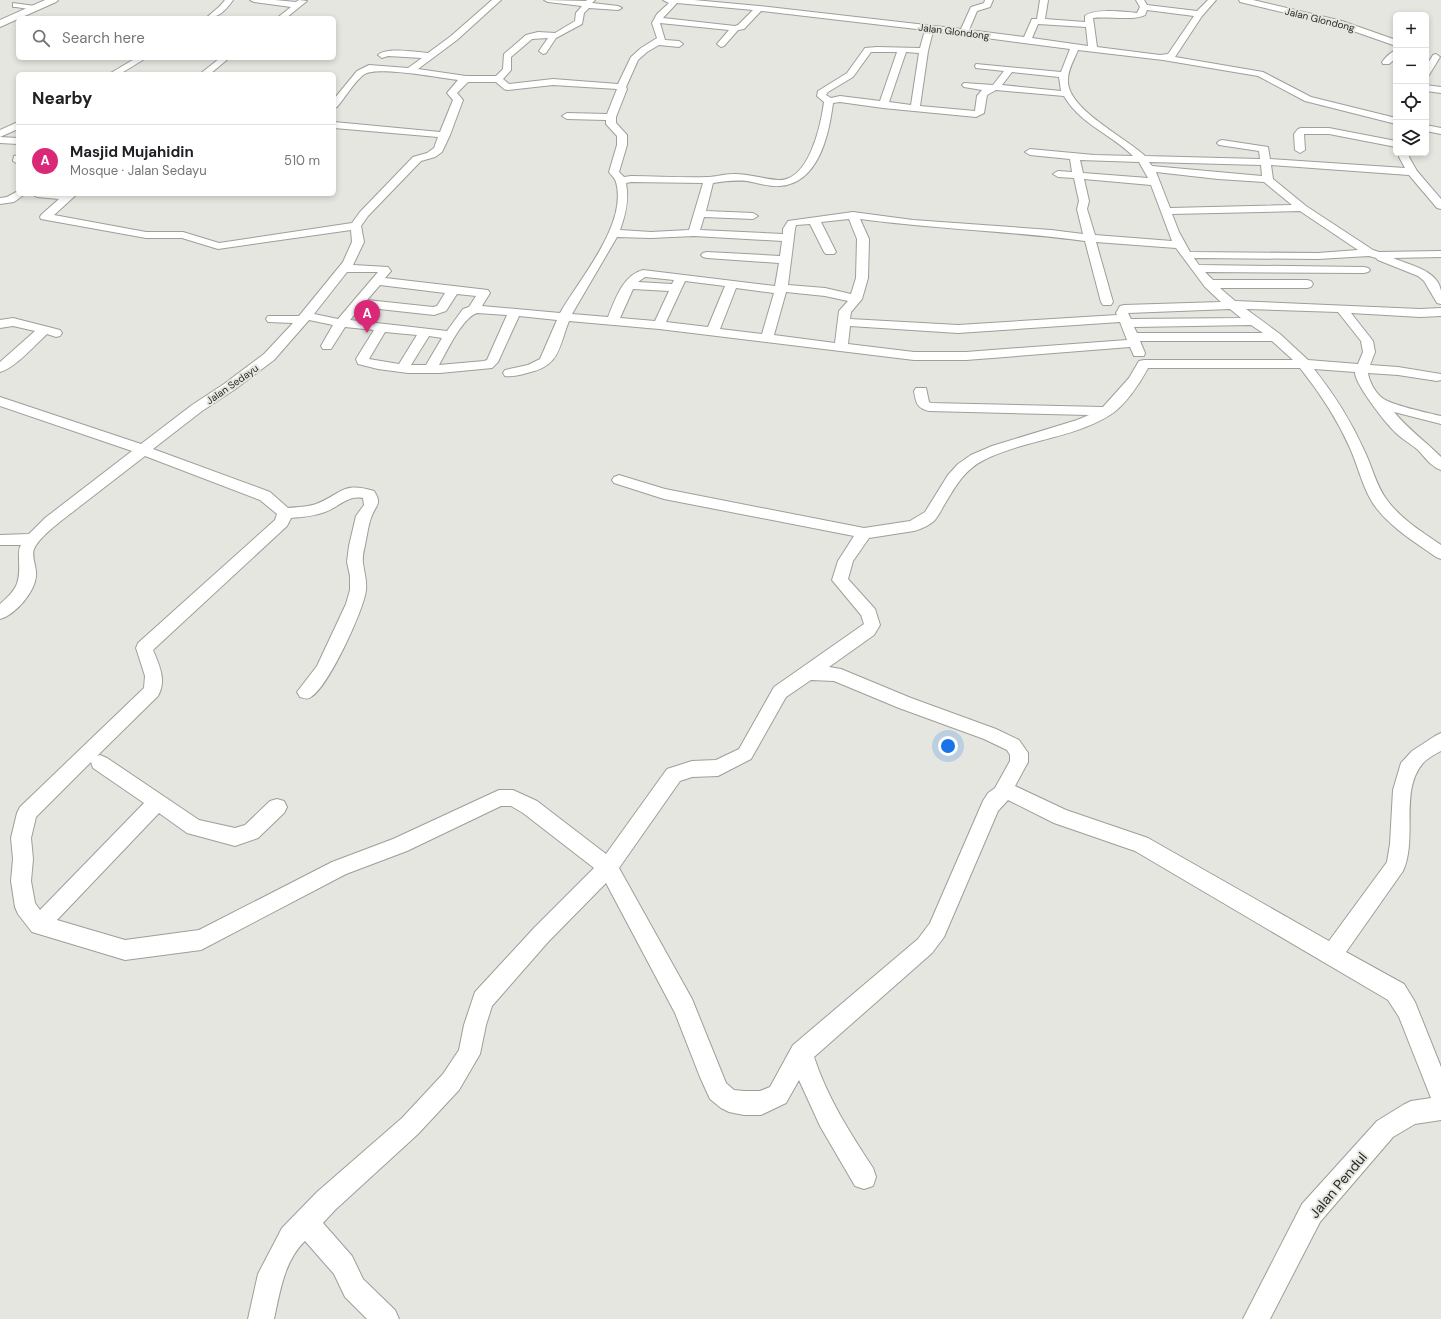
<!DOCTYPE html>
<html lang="en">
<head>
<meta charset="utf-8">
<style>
  body { margin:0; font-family:"DM Sans",sans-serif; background:#f2f2f2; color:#202124 }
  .controls { position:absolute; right:12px; top:12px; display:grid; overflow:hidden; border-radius:6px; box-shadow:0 2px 6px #0003 }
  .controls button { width:36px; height:36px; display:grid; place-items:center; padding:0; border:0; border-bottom:1px solid #e0e0e0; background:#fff; color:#202124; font:20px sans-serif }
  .you { position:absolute; left:948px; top:746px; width:14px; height:14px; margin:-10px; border:3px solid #fff; border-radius:50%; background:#1a73e8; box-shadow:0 0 0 6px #1a73e833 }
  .badge { display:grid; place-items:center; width:26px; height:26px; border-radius:50%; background:#db2777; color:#fff; font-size:13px; font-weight:700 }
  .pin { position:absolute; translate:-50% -33px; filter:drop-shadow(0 1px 2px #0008) }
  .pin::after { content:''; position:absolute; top:21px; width:14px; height:12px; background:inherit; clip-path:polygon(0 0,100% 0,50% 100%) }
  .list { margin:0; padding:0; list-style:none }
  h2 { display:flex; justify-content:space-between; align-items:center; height:52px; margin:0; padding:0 16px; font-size:17px }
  h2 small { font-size:13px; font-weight:400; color:#757577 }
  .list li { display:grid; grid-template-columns:26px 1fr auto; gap:12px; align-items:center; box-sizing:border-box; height:72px; padding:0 16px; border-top:1px solid #e0e0e0 }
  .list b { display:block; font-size:15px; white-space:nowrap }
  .list p { margin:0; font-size:13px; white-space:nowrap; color:#757577 }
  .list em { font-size:13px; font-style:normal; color:#757577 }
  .icon { flex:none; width:22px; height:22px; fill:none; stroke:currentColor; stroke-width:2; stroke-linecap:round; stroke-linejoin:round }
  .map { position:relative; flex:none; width:1441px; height:1319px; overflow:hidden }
  .search { position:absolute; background:#fff; box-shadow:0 2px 6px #0003; left:16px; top:16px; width:320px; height:44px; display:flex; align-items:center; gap:10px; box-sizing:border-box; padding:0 14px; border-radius:6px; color:#757577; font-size:15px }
  .panel { position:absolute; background:#fff; box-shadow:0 2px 6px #0003; left:16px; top:72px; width:320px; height:124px; border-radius:6px }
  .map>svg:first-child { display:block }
</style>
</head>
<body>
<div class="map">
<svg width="1441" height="1319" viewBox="0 0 1441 1319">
  <rect width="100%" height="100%" fill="#e5e6df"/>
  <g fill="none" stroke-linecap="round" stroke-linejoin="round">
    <defs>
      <path id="minor" d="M 225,0 L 233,0 C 226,10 219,18 206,18 L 220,6 Z
        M 250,0 L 275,0 L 296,2 L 299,0 L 307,1 L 286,18 L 277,18 L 291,7 L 254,2 Z
        M 492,0 L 501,0 L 457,40 L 418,69 L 466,76 L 496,76 L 503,69 L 504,54 L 526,35 L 538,32 L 555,33 L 575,21 L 576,13 L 582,6 L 548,2 L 544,0 L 586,1 L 587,0 L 595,0 L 592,3 L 618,6 L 622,8 L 618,10 L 589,8 L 584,13 L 582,24 L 556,38 L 546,53 L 543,54 L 539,51 L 548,38 L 532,39 L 511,57 L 511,70 L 503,79 L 509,84 L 553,79 L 618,84 L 631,57 L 641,48 L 657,38 L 652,23 L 657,14 L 669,3 L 663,0 L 694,0 L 759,6 L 961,29 L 971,7 L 984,3 L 985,0 L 993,0 L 990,7 L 977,11 L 969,30 L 1024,37 L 1032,19 L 1037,19 L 1040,0 L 1048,0 L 1045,19 L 1085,22 L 1085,16 C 1094,8 1125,12 1137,13 L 1140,7 L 1136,0 L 1144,0 L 1147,5 L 1197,11 L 1208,0 L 1216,0 L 1202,16 L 1175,57 L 1263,72 L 1311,97 L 1396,118 L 1396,124 L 1305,101 L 1258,76 L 1163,60 L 1078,50 C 1075,58 1068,69 1068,79 C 1065,108 1125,137 1145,156 L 1260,159 L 1259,151 L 1219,145 L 1217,143 L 1219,141 L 1222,140 L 1268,147 L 1270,159 L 1405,168 L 1399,157 L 1401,153 L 1411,153 L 1409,157 L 1417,171 L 1441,199 L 1441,209 L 1437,208 L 1409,175 L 1271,165 L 1273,179 L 1306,206 L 1373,250 L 1379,252 L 1441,251 L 1441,257 L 1393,258 C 1409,265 1438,270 1441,291 C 1441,295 1441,300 1441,304 L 1437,303 L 1424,281 L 1418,276 L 1378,260 L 1376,258 L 1369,256 L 1318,259 L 1194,258 L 1199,265 L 1364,267 L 1368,268 L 1370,270 L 1368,272 L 1364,273 L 1205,272 L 1213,280 L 1307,280 L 1311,281 L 1313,284 L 1311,287 L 1307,288 L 1220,288 L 1235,301 L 1420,309 L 1441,308 L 1441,316 L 1420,317 L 1351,313 L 1373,341 L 1375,352 L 1370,365 L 1398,367 L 1441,374 L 1441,380 L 1437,381 L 1398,375 L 1368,373 C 1369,381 1375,392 1381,397 C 1389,405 1429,413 1441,416 L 1441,424 L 1394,412 C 1408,429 1425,441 1441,457 L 1441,470 C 1431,467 1425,457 1418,450 C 1411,444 1402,439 1396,433 C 1386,424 1354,383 1355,372 L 1314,369 C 1334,394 1351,421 1364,450 C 1372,466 1376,486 1387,500 C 1401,519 1422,532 1441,545 L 1441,559 L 1436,557 C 1415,542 1393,529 1377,509 C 1363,491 1359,468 1350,448 C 1337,419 1320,393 1300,368 L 1148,368 C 1140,383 1125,406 1110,415 C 1072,439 1022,440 982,461 C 963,471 954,489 943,507 C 941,511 938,516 935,520 C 930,525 921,529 914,531 L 869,538 L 853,561 L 848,579 L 875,609 L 880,625 L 874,635 L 829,667 L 841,669 L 911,698 L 996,729 L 1019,740 L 1028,753 L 1028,762 L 1015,786 L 1066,810 L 1148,838 L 1329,941 L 1387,862 L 1390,844 L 1393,790 L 1401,763 L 1412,751 L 1435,736 L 1441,733 L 1441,751 C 1435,754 1428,758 1423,763 C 1399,791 1418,838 1403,871 L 1346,952 L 1404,984 L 1415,1002 L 1441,1067 L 1441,1120 L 1415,1124 L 1393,1137 L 1320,1222 L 1270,1319 L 1243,1319 L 1302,1204 L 1377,1121 L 1403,1105 L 1411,1101 L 1431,1098 L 1399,1017 L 1388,1000 L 1135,851 L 1054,823 L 1008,800 L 998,811 L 944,937 L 932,953 L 814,1057 C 827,1097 850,1133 873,1168 L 876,1177 L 873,1186 L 864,1189 L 855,1186 L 820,1126 L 799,1080 L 786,1103 L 761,1115 L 744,1115 L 729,1112 L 721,1108 L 710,1099 L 700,1077 L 675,1013 L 606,883 L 548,942 L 492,1006 L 486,1025 L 480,1054 L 459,1090 L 418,1134 L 335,1210 L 323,1223 L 352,1256 L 363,1279 L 395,1310 L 399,1319 L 367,1319 L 345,1297 L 334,1274 L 305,1241 C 284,1261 280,1292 274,1319 L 248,1319 L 258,1274 L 282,1228 L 317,1192 L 402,1118 L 443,1074 L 459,1050 L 464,1025 L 475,992 L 534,928 L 594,868 L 523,813 L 511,806 L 501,806 L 407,851 L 346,874 L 201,950 L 125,960 L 32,932 L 18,914 L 15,907 L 11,881 L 13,859 L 11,838 L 17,813 L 20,807 L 144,688 L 145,676 L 136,648 L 138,643 L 275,520 L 277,514 L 260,500 L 145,456 C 123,473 101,490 79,507 C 68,516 40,535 34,549 C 31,556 37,568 36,576 C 35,592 15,615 0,619 L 0,604 C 18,589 20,582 19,560 C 19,554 18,550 21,545 L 0,545 L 0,535 L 29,534 L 45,518 L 132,451 L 0,406 L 0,397 L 141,444 L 192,405 L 224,384 L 264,354 L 293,323 L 268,322 L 266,319 L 268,316 L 299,316 L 343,262 L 352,242 L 351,230 L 218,249 L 182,238 L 146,238 L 41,219 L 40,217 L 41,215 L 59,199 L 37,197 L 32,194 L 77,194 L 54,215 L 146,232 L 183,232 L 219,243 L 352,223 L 360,212 L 413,157 L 427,153 L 434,148 L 438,137 L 334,128 L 334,122 L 440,132 L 453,100 L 447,93 L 458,80 C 440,78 378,66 365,74 C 356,79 345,98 337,107 L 334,108 L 334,99 L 357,71 L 369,65 L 408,68 L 422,58 L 388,56 L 382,58 L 378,55 C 386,47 416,52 428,53 L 451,36 ZM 677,3 L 753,10 L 738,25 L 735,26 L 663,18 ZM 1147,10 L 1194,16 L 1168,54 L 1160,55 L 1097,47 L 1093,18 C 1106,16 1135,21 1145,15 ZM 761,11 L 925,30 L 920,48 L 877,47 L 865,48 L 847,73 L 818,91 L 817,96 L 824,102 C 821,125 809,182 778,180 C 763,179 747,173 732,174 C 724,174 716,177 708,177 C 682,178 657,176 631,176 L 624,177 L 619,172 L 627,145 L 627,135 L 616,123 L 616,117 L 627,89 L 626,87 L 638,60 L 647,52 L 659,45 L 679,47 L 683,44 L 679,41 L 665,40 L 660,23 L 729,30 L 717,44 L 721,47 L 724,46 L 738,30 L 744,29 ZM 1038,24 L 1086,27 L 1088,46 L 1032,38 ZM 933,31 L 1070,49 L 1061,72 L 976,64 L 975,66 L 976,68 L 1004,71 L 993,85 L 964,83 L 962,85 L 964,87 L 982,90 L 977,96 L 975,111 L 920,106 L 928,51 ZM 871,52 L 897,52 L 880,101 L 840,96 L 831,98 L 826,95 L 828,92 L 853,77 ZM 906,52 L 919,53 L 911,105 L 889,102 ZM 1012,72 L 1059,77 L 1061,91 L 1002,85 ZM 468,82 L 496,82 L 504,89 L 507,90 L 553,85 L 617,89 L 607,114 L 567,113 L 562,116 L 567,119 L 606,120 L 606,124 L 617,136 L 617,145 L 609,172 C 611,175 615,178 616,182 C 628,224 580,278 560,313 L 482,306 L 490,293 L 488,290 L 385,278 L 391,271 L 388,267 L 353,265 L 364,242 L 361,226 L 368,216 L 421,161 L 435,157 L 442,152 L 450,135 L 463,100 L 457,93 ZM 996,90 L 1064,96 C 1080,124 1111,134 1133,156 L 1094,155 L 1030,149 L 1025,152 L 1030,155 L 1070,159 L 1072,172 L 1058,171 L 1053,174 L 1058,177 L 1074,178 L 1079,201 L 1077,209 L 1083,234 L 1051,230 L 913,220 L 853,212 L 788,221 L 783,229 L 783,234 L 700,230 L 704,217 L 753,219 L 758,216 L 753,213 L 706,211 L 713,183 C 725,181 735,180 747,181 C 757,183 770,187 780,186 C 819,183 829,134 833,103 L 840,102 L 883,108 L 976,117 L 984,113 L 987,95 ZM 1080,160 L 1139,162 L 1148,178 L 1083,173 ZM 1149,162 L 1261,165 L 1262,176 L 1152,166 ZM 1156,172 L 1218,179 L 1264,182 L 1292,205 L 1170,208 ZM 1084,179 L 1151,185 L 1172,241 L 1095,235 L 1087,209 L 1089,201 ZM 631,182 L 703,183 L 689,230 L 651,232 L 620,230 C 626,214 629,200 626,183 ZM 1300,211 L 1358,250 L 1318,253 L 1190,252 L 1179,232 L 1172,214 ZM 849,219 L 857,239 L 856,278 L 851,294 L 825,288 L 788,285 L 795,229 L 796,225 L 810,224 L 824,252 L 826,254 L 834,254 L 836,252 L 821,222 ZM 860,219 C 935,229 1010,231 1085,241 L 1101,302 L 1103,305 L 1111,305 L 1113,302 L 1096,242 L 1176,248 L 1205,287 L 1221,302 L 1124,305 L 1120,306 L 1116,313 L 1117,315 L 958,325 L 850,319 L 851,312 L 862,299 L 868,278 L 869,239 ZM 694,236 L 782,241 L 780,256 L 707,252 L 703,253 L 701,255 L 703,257 L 707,258 L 779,263 L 775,286 L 643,270 C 623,275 615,300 608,317 L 572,314 L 617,237 L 651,238 ZM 347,272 L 378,272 L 338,319 L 314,314 ZM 645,277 L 674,280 L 672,284 L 638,282 ZM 685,281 L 725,286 L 708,327 L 666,322 ZM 380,285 L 445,293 L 437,306 L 433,307 L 367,300 ZM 736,288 L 774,293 L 762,334 L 720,329 ZM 633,289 L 669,291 L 655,321 L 620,318 ZM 786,292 L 825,296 L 848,301 L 839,311 L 835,343 L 774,335 ZM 457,294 L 476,296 L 469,307 L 463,309 L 447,331 L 350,320 L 361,307 L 434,315 L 446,311 ZM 1230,309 L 1241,318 L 1131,319 L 1128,313 ZM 1246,309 L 1338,312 L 1361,341 L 1363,352 L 1358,364 L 1308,360 L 1280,334 ZM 477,313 L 507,315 L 487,360 L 484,361 L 439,365 C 447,351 462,318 477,313 ZM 519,316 L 557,320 L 540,359 L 528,365 L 505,370 L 503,373 L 505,376 C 512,377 520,375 527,373 C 560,366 558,349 569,321 L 659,329 L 914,360 L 966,360 L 1130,347 L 1134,356 L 1144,356 L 1145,353 L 1140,341 L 1272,341 L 1293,360 L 1144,360 L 1139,361 L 1129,378 L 1103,407 L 931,403 L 929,402 L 926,388 L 916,388 L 914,391 C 916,403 917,408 929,411 L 1089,415 L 1077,420 L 992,446 L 971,455 L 958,464 L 948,475 L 925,512 L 910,521 L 864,528 L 665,489 L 619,475 L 614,477 L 612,480 L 614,483 L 664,499 L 854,536 L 838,561 L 832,580 L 861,615 L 864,624 L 774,687 L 739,749 L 716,760 L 692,761 L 667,769 L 606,854 L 537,801 L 513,790 L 499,790 L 393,839 L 332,862 L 199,930 L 125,940 L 57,920 L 159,813 L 187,833 L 235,846 L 258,838 L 284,813 L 287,807 L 284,801 L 277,799 L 270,801 L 245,825 L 235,828 L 199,820 L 107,758 L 100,755 L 97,756 L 158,696 C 167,680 159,665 153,650 L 287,526 L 291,518 C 303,517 314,516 325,512 C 339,507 347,495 363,498 L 364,505 L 356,516 L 349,546 L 347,562 L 350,576 L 350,590 L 346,604 L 317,666 L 297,692 L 300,697 C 304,698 307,700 311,697 C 328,687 364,610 366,590 C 367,580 364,572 363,563 C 362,557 364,550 365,545 C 367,536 368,526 371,518 C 375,505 383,505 374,491 C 342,481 342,494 316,504 C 308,507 297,507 288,508 L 270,492 L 153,449 L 202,411 L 234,390 L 274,360 L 309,320 L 333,325 L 321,346 L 323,349 L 331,349 L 345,327 L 374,330 L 356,359 L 358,364 L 378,369 L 408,373 L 440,373 L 492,368 L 498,362 ZM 1120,322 L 1127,340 L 966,352 L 914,352 L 848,344 L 850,326 L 958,333 ZM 1251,325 L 1263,333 L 1137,333 L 1134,327 ZM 385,332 L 417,335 L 399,364 L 369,359 ZM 429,336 L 442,338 L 426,365 L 411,365 ZM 811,680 L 834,681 L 899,708 L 984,739 L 1007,750 L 1010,755 L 1010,761 L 995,788 L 988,793 L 983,801 L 930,923 L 918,939 L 793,1045 L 770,1087 L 760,1091 L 744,1091 L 734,1090 L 726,1083 L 692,999 L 619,868 L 680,781 L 692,777 L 718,776 L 751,759 L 786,697 ZM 91,762 L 93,768 L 144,803 L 40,910 L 35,903 L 31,881 L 33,859 L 31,838 L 36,817 Z
        M 1239,0 L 1253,0 L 1342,21 L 1396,40 L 1396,46 L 1336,25 L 1240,2 Z
        M 13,3 L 35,6 L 39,8 L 35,10 L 16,7 L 13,7 Z
        M 1396,50 L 1396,58 L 1389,64 L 1383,64 L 1382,62 C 1385,58 1391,52 1396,50 Z
        M 1436,54 L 1440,57 L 1429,75 L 1426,76 L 1426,66 L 1433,55 Z
        M 136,58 L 146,58 L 120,74 L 109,74 Z
        M 220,58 L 229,58 L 210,74 L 200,74 Z
        M 1426,85 L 1441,87 L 1441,93 L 1426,91 Z
        M 18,122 L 18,129 L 0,137 L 0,130 Z
        M 1426,125 L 1441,128 L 1441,134 L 1426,131 Z
        M 1301,128 L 1329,128 L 1396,141 L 1396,147 L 1329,134 L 1304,134 L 1305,150 L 1300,153 L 1295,150 L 1294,134 L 1298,129 Z
        M 0,137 L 18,138 L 18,144 L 0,143 Z
        M 18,155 L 18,164 L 13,161 L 14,156 Z
        M 18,191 L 18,194 L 25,194 L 14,202 L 0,204 L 0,198 L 7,197 Z
        M 13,318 L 60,330 L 62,333 L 60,336 L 56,337 L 47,334 C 35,345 15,368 0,372 L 0,362 L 35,331 L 13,326 L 0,328 L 0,320 Z"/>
      <path id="major" d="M 45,0 L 58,0 L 56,2 L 0,27 L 0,20 Z"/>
    </defs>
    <use href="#minor" stroke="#9d9f98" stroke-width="2"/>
    <use href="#major" stroke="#9d9f98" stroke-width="2"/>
    <use href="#minor" fill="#fff" fill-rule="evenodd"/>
    <use href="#major" fill="#fff" fill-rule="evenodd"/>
  </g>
  <g text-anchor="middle" stroke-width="4" stroke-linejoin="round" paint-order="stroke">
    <g font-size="10" fill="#292a27" stroke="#e5e6df">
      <text transform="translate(1320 19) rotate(14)" y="4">Jalan Glondong</text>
      <text transform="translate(954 31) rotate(7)" y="4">Jalan Glondong</text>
      <text transform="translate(232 384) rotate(-35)" y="4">Jalan Sedayu</text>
    </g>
    <g font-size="14" fill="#292a27" stroke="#e5e6df">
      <text transform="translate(1338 1185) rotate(-50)" y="5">Jalan Pendul</text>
    </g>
  </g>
</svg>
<div class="controls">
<button>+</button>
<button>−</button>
<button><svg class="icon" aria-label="locate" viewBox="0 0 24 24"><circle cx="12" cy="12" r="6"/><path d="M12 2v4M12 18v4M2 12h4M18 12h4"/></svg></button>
<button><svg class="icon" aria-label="layers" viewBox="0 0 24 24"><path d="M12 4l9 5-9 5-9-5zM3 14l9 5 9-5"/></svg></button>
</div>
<div class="you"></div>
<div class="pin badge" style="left:367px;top:333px">A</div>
<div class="search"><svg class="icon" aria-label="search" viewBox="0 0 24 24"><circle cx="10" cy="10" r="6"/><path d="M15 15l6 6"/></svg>Search here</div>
<section class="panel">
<h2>Nearby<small></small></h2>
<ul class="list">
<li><span class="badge">A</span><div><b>Masjid Mujahidin</b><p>Mosque · Jalan Sedayu</p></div><em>510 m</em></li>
</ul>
</section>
</div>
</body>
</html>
